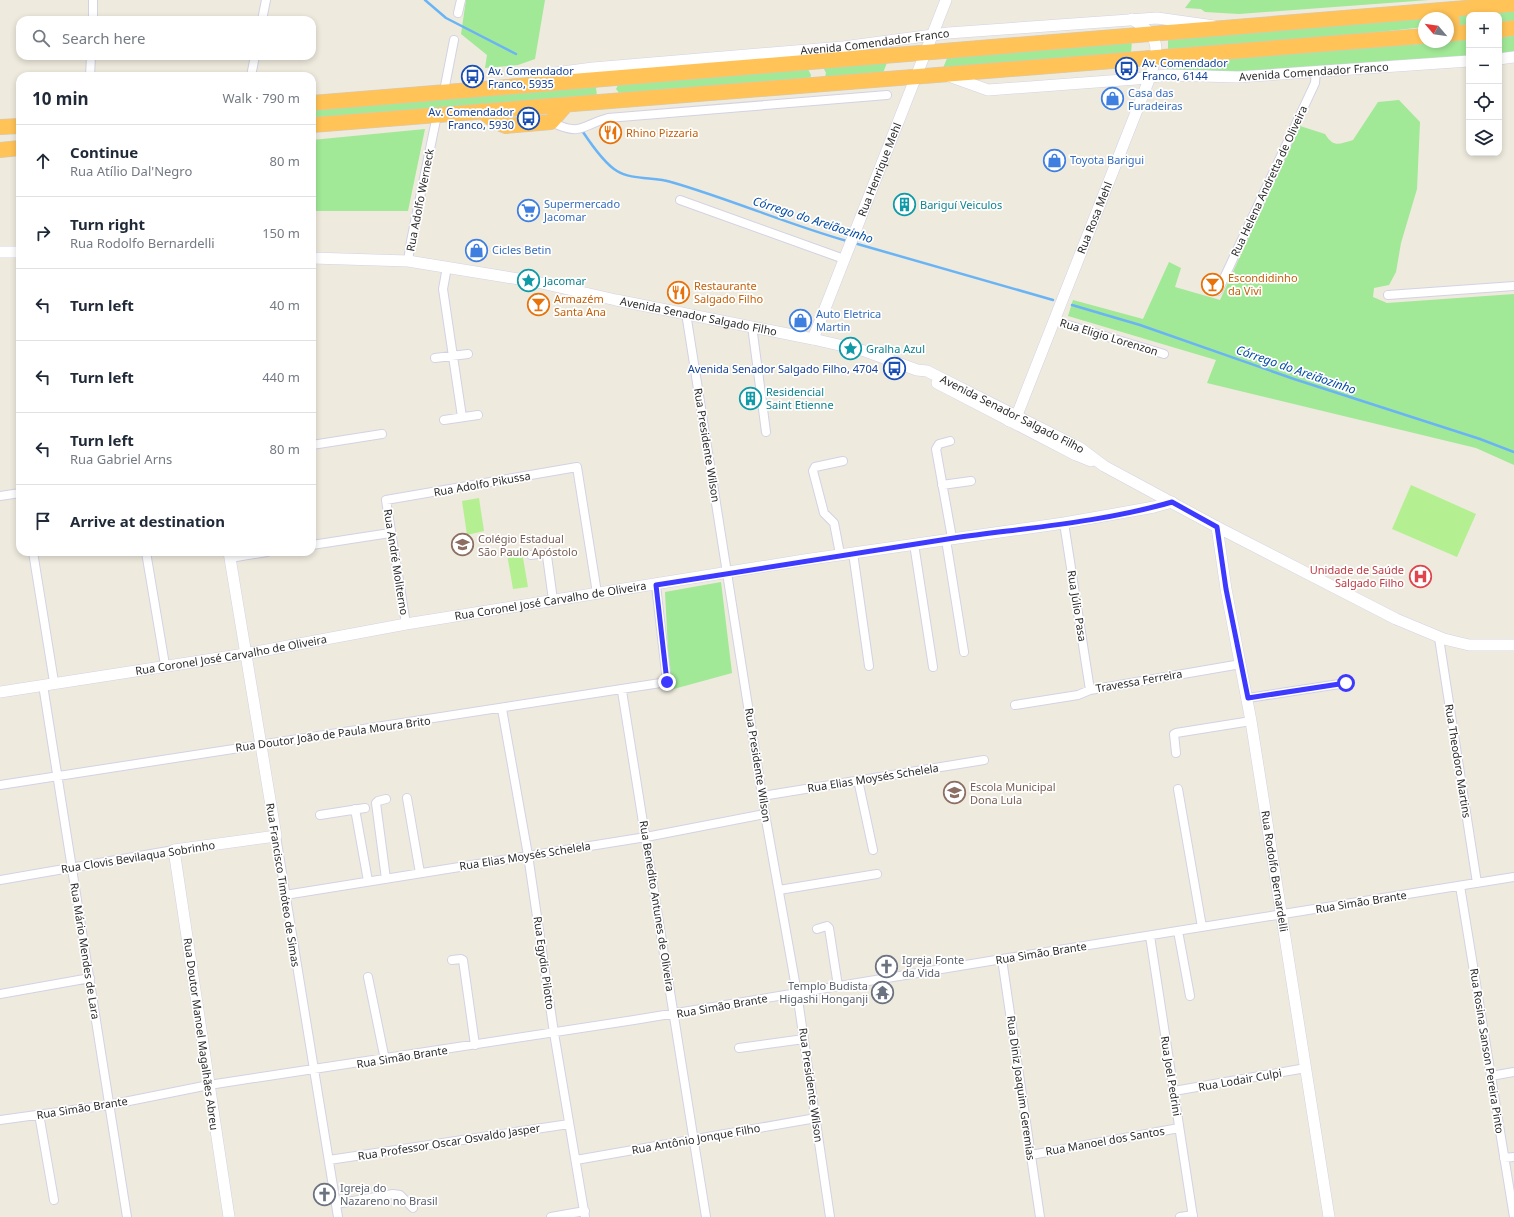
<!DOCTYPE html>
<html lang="en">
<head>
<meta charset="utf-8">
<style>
  body { margin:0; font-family:"Noto Sans",sans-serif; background:#f6f6f7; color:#1f2937 }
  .controls { position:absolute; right:12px; top:12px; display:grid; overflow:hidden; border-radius:8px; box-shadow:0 2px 6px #0003 }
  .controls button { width:36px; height:36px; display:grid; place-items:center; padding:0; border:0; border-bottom:1px solid #e0e1e3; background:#fff; color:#1f2937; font:20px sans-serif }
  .compass { position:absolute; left:1418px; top:12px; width:36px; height:36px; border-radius:50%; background:#fff; box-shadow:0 2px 6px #0003; rotate:299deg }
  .stop { position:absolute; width:12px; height:12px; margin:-9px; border:3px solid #3e39ff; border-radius:50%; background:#fff }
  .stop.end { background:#3e39ff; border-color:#fff; box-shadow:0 1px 4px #0008 }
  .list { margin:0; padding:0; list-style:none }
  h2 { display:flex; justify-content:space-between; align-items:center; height:52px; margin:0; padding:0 16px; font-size:17px }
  h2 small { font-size:13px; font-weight:400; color:#747a83 }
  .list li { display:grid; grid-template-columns:26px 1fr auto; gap:12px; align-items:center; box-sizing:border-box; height:72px; padding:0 16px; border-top:1px solid #e0e1e3 }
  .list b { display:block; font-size:15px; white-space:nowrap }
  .list p { margin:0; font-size:13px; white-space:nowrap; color:#747a83 }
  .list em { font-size:13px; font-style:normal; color:#747a83 }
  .icon { flex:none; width:22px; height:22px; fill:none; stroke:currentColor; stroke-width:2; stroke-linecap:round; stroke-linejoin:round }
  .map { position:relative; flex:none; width:1514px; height:1217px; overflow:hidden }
  .search { position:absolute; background:#fff; box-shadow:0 2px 6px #0003; left:16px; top:16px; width:300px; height:44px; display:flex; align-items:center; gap:10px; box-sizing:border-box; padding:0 14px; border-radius:12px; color:#747a83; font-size:15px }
  .panel { position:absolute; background:#fff; box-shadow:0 2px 6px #0003; left:16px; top:72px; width:300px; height:484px; border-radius:12px }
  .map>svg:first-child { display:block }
</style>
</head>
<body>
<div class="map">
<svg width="1514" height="1217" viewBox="0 0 1514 1217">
  <rect width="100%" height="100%" fill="#eeeadd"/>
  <path fill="#a1e897" d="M 466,0 L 545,0 L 535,59 L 518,65 L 485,68 L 487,55 L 461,34 Z
    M 1191,0 L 1429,0 L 1239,14 L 1205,12 L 1201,9 L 1185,8 Z
    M 1514,10 L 1514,24 L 1499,25 L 1499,15 L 1469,15 L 1469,28 L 1455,29 L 1455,14 Z
    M 1436,17 L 1444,18 L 1424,18 L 1424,27 L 1335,37 L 1168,51 L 1168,39 Z
    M 1514,35 L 1514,54 L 1499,55 L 1499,36 Z
    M 1469,39 L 1469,57 L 1252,72 L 1167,72 L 1167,61 L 1448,42 L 1448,41 Z
    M 1132,40 L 1131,54 L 943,68 L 948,56 Z
    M 888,60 L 883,73 L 825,77 L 826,73 L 823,67 Z
    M 808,69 L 811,75 L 810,79 L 620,94 L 616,89 L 619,83 Z
    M 600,84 L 596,88 L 597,96 L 312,121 L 312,108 Z
    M 1399,100 L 1420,122 L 1417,189 L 1401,243 L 1396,272 L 1389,285 L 1374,288 L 1373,297 L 1387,303 L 1514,294 L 1514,465 L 1476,448 L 1207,383 L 1216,360 L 1068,316 L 1073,300 L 1143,319 L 1169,262 L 1181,268 L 1175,287 L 1220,300 L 1300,126 L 1325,134 C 1334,148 1339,144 1353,140 L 1378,102 Z
    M 425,129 L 408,211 L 312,211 L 312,140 Z
    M 721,582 L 732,673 L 670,690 L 665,592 Z"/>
  <path fill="#b4f092" d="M 1411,485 L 1476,514 L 1457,557 L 1392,529 Z
    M 479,498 L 484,531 L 467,535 L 462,501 Z
    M 522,552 L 528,587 L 513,589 L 507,554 Z"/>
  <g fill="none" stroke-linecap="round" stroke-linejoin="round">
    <path stroke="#6ab4f6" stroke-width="2.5" d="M 425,0 L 446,18 L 516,54
      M 583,132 C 591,144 605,164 617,171 C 631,180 655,177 671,182 C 730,199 787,224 847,241
      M 854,243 L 1053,300
      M 1072,305 L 1140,325 L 1294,379 L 1480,439 L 1514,452"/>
    <defs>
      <path id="street" d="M 458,13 L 461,0
        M 93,20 L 93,0
        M 262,20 L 266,0
        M 90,76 L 91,56
        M 251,76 L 255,56
        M 444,91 L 454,40
        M 551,122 C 582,137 581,125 608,118 L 887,95
        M 680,200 L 844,259
        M 408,261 L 411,241 L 437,115
        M 447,267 L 443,289 L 462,417
        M 1218,291 L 1315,83 L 1316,71
        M 1388,295 L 1514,286
        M 686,313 L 765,814 L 797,993 L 830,1217
        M 1055,321 L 1164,354
        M 752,326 L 766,432
        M 435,358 L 468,354
        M 444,420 L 478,415
        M 950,441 L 939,444 L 936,449 L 952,538
        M 312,445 L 382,434
        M 942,485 L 971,481
        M 0,496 L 20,493
        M 1064,523 L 1090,690
        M 946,540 L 964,652
        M 914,544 L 933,667
        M 312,545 L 390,533
        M 33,552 L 54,682
        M 146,552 L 165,665
        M 853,553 L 869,666
        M 840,554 L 834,523 L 824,513 L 813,471 L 815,467 L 843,461
        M 531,555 L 544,553 L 547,556 L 553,600
        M 230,558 L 267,552
        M 406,624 L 386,500 L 577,467 L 597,593
        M 1439,638 L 1477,883
        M 43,685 L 127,1217
        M 622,691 L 706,1217
        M 1248,698 L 1346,683
        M 1015,705 L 1078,695 L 1090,690 L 1241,664
        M 502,709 L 528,855 L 554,1033 L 585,1217
        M 1176,753 L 1174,734 L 1176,733 L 1251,721
        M 858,780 L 873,850
        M 0,785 L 667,682 L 656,585
        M 1178,789 L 1202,927
        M 762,796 L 984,760
        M 407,798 L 420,873
        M 355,809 L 368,881
        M 320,815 L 365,808
        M 276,836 L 338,1217
        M 386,879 L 376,803 L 378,801 L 386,799
        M 0,880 L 174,850
        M 1460,886 L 1514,1217
        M 779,890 L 877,874
        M 285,895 L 646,837 L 765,814
        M 817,929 L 827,926 L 829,928 L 838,986
        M 1178,931 L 1190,996
        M 1150,936 L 1193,1217
        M 1002,959 L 1040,1217
        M 452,960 L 461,959 L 463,960 L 475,1045
        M 368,977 L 385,1060
        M 0,994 L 90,978
        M 739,1048 L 804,1039
        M 1491,1076 L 1514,1072
        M 1174,1091 L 1306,1068
        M 39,1114 L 54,1200
        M 0,1120 L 109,1105 L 209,1085 L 634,1020 L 1002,959 L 1514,877
        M 1031,1155 L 1179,1128
        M 1504,1158 L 1514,1157
        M 329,1160 L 569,1124
        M 576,1160 L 816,1118
        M 336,1204 L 393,1194 L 400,1195 L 413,1208
        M 551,1217 L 585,1211
        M 1180,1217 L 1193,1215"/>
      <g id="secondary">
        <path d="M 1499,59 L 1514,57"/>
        <path id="s1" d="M 949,76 L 988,90 L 1136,79 L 1166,75 L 1238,77 L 1469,61"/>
        <path id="s2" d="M 532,83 L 547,74 L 593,68 L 843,47 L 948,33 L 1157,18 L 1214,26"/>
        <path d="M 0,252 L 20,252"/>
        <path id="s3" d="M 312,258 L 408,261 L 537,282 L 616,300 L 813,339 L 865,351 L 917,370 L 927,371 L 1080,448 L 1104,466 L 1217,527 L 1396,619 L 1444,639 L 1469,645 L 1514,645"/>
        <path id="s4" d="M 813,339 L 946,0"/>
        <path d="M 937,383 L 1076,455 L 1091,461"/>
        <path id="s5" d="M 1009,421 L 1017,415 L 1150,77 C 1159,47 1161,37 1132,19"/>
        <path id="s6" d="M 1217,527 L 1226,589 L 1251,721 L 1329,1217"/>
        <path id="s7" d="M 0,692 L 245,654 L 406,624 L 804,560 L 1064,523 L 1154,507 L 1172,502"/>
        <path d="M 229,1217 L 174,850 L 276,836 L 229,552"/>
      </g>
      <path id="highway" d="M 1446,10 C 1453,17 1454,24 1448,32
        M 1499,30 L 1514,28
        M 1448,34 L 1469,32
        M 312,103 L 1514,4
        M 482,111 L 496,122 L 506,126 L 551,122 L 566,105
        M 312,125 L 1424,36
        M 0,127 L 20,126
        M 0,150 L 20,148"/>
    </defs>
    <use href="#street" stroke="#d3d2e5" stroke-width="10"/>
    <use href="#secondary" stroke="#d3d2e5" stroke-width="12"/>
    <use href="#highway" stroke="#ccc" stroke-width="16"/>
    <use href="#street" stroke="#fff" stroke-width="8"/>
    <use href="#secondary" stroke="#fff" stroke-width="11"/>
    <use href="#highway" stroke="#ffc357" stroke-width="15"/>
  </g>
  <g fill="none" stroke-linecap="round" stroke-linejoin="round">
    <path stroke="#3e39ff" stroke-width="5" d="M 667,682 L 656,585 C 755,569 854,553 954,538 C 1025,528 1104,522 1172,502 L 1217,527 L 1226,589 L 1248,698 L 1346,683"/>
  </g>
  <defs>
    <symbol id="bus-ring" viewBox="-11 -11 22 22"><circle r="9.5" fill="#fff" stroke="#1a4fb4" stroke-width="1.5"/><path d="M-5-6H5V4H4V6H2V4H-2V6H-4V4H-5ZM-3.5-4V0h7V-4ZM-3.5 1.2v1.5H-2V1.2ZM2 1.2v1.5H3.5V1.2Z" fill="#1a4fb4"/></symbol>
    <symbol id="shop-ring" viewBox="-11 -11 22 22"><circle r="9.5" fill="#fff" stroke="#3f7fe0" stroke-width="1.5"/><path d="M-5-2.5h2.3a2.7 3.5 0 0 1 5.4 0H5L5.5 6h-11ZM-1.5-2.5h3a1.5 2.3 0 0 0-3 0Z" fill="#3f7fe0"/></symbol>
    <symbol id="restaurant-ring" viewBox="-11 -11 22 22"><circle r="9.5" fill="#fff" stroke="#e8710a" stroke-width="1.5"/><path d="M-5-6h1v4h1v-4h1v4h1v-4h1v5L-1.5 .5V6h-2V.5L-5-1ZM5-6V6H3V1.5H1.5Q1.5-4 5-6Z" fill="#e8710a"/></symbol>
    <symbol id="building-ring" viewBox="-11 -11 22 22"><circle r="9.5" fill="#fff" stroke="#0f9aa8" stroke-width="1.5"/><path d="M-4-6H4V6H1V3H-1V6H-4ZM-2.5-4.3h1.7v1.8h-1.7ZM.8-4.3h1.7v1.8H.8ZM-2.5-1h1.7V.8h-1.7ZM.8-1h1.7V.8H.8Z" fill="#0f9aa8"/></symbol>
    <symbol id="supermarket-ring" viewBox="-11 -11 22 22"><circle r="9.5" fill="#fff" stroke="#3f7fe0" stroke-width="1.5"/><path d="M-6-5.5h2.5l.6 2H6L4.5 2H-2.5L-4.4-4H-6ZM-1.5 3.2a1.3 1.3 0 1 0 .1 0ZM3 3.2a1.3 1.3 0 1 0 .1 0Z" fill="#3f7fe0"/></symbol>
    <symbol id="sight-ring" viewBox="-11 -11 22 22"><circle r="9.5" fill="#fff" stroke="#0f9aa8" stroke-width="1.5"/><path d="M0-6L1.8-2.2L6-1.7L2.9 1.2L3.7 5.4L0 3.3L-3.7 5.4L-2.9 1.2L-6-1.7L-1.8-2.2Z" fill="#0f9aa8"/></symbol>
    <symbol id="bar-ring" viewBox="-11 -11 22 22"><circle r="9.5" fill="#fff" stroke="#e8710a" stroke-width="1.5"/><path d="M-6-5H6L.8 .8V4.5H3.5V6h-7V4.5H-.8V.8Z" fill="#e8710a"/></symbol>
    <symbol id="school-ring" viewBox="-11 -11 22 22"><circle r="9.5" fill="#fff" stroke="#8d6e63" stroke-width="1.5"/><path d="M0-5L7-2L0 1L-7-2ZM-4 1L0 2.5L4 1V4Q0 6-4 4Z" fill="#8d6e63"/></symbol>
    <symbol id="hospital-ring" viewBox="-11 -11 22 22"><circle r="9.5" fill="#fff" stroke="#e0444e" stroke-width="1.5"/><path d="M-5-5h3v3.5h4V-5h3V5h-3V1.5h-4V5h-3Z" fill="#e0444e"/></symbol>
    <symbol id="church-ring" viewBox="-11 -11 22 22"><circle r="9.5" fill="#fff" stroke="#6b7280" stroke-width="1.5"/><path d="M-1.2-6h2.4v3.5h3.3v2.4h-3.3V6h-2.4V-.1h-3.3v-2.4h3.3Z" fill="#6b7280"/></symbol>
    <symbol id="temple-ring" viewBox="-11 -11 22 22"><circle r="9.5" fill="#fff" stroke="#6b7280" stroke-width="1.5"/><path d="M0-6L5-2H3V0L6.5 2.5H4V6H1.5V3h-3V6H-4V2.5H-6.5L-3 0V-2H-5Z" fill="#6b7280"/></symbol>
  </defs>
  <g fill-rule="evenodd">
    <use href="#bus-ring" x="1114" y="56" width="25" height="25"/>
    <use href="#bus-ring" x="460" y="64" width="25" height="25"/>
    <use href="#shop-ring" x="1100" y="86" width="25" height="25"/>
    <use href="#bus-ring" x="516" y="106" width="25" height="25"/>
    <use href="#restaurant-ring" x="598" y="120" width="25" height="25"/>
    <use href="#shop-ring" x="1042" y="148" width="25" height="25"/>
    <use href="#building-ring" x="892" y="192" width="25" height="25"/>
    <use href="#supermarket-ring" x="516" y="198" width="25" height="25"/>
    <use href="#shop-ring" x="464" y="238" width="25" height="25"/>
    <use href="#sight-ring" x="516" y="268" width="25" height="25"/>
    <use href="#bar-ring" x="1200" y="272" width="25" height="25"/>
    <use href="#restaurant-ring" x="666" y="280" width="25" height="25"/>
    <use href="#bar-ring" x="526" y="292" width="25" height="25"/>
    <use href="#shop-ring" x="788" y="308" width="25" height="25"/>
    <use href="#sight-ring" x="838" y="336" width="25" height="25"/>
    <use href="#bus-ring" x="882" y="356" width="25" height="25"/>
    <use href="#building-ring" x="738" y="386" width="25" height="25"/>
    <use href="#school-ring" x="450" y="532" width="25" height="25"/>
    <use href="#hospital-ring" x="1408" y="564" width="25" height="25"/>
    <use href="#school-ring" x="942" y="780" width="25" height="25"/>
    <use href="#church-ring" x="874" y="954" width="25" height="25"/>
    <use href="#temple-ring" x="870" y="980" width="25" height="25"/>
    <use href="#church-ring" x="312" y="1182" width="25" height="25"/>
  </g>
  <g text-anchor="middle" stroke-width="3.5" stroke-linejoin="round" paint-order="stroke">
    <g font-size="11" fill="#2c2c2c" stroke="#fff">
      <text dy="4" stroke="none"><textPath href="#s2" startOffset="347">Avenida Comendador Franco</textPath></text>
      <text dy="4" stroke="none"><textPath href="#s1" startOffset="368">Avenida Comendador Franco</textPath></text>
      <text dy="4" stroke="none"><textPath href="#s4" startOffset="182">Rua Henrique Mehl</textPath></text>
      <text transform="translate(1269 181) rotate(-65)" y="4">Rua Helena Andretta de Oliveira</text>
      <text transform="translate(420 200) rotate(-79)" y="4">Rua Adolfo Werneck</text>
      <text dy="4" stroke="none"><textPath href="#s5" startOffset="222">Rua Rosa Mehl</textPath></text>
      <text dy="4" stroke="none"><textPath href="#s3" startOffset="392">Avenida Senador Salgado Filho</textPath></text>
      <text transform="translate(1109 337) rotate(17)" y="4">Rua Eligio Lorenzon</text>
      <text dy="4" stroke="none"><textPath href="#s3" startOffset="723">Avenida Senador Salgado Filho</textPath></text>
      <text transform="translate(707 445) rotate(81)" y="4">Rua Presidente Wilson</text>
      <text transform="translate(482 484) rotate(-10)" y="4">Rua Adolfo Pikussa</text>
      <text transform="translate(396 562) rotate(81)" y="4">Rua André Moliterno</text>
      <text dy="4" stroke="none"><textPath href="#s7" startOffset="558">Rua Coronel José Carvalho de Oliveira</textPath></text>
      <text transform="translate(1077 606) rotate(81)" y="4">Rua Júlio Pasa</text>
      <text dy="4" stroke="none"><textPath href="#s7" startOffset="234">Rua Coronel José Carvalho de Oliveira</textPath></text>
      <text transform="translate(1139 681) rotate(-10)" y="4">Travessa Ferreira</text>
      <text transform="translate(333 734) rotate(-8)" y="4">Rua Doutor João de Paula Moura Brito</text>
      <text transform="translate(1458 761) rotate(81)" y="4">Rua Theodoro Martins</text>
      <text transform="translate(758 765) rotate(81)" y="4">Rua Presidente Wilson</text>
      <text transform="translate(873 778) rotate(-9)" y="4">Rua Elias Moysés Schelela</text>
      <text transform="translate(525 856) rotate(-9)" y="4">Rua Elias Moysés Schelela</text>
      <text transform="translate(138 857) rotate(-9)" y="4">Rua Clovis Bevilaqua Sobrinho</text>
      <text dy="4" stroke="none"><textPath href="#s6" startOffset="349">Rua Rodolfo Bernardelli</textPath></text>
      <text transform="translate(283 885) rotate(81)" y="4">Rua Francisco Timóteo de Simas</text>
      <text transform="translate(1361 902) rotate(-9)" y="4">Rua Simão Brante</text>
      <text transform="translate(657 906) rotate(81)" y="4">Rua Benedito Antunes de Oliveira</text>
      <text transform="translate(85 951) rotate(81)" y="4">Rua Mário Mendes de Lara</text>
      <text transform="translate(1041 953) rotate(-9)" y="4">Rua Simão Brante</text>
      <text transform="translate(544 963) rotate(82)" y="4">Rua Egydio Pilotto</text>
      <text transform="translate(722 1006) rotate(-10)" y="4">Rua Simão Brante</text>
      <text transform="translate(201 1034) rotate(82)" y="4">Rua Doutor Manoel Magalhães Abreu</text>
      <text transform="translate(1487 1051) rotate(81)" y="4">Rua Rosina Sanson Pereira Pinto</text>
      <text transform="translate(402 1057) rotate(-9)" y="4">Rua Simão Brante</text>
      <text transform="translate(1171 1076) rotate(81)" y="4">Rua Joel Pedrini</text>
      <text transform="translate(1240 1080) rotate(-10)" y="4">Rua Lodair Culpi</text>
      <text transform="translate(811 1085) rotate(82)" y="4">Rua Presidente Wilson</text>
      <text transform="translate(1021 1088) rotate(82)" y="4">Rua Diniz Joaquim Geremias</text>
      <text transform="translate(82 1108) rotate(-9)" y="4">Rua Simão Brante</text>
      <text transform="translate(696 1139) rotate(-10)" y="4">Rua Antônio Jonque Filho</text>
      <text transform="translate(1105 1141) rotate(-10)" y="4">Rua Manoel dos Santos</text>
      <text transform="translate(449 1142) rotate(-9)" y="4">Rua Professor Oscar Osvaldo Jasper</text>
    </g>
    <g font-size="11" fill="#164399" stroke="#fff" text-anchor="start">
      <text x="1142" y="67">Av. Comendador<tspan x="1142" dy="13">Franco, 6144</tspan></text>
      <text x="488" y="75">Av. Comendador<tspan x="488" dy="13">Franco, 5935</tspan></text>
      <text x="514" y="116" text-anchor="end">Av. Comendador<tspan x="514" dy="13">Franco, 5930</tspan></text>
      <text x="878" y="373" text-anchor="end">Avenida Senador Salgado Filho, 4704</text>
    </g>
    <g font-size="11" fill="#366cbe" stroke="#fff" text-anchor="start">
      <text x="1128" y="97">Casa das<tspan x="1128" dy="13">Furadeiras</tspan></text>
      <text x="1070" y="164">Toyota Barigui</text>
      <text x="544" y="208">Supermercado<tspan x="544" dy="13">Jacomar</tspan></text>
      <text x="492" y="254">Cicles Betin</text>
      <text x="816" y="318">Auto Eletrica<tspan x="816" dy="13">Martin</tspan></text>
    </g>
    <g font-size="11" fill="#c56008" stroke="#fff" text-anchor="start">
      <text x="626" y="137">Rhino Pizzaria</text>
      <text x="1228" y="282">Escondidinho<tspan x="1228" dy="13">da Vivi</tspan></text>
      <text x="694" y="290">Restaurante<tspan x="694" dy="13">Salgado Filho</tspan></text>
      <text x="554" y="303">Armazém<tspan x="554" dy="13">Santa Ana</tspan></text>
    </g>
    <g font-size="11" fill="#0d838f" stroke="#fff" text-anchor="start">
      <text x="920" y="209">Bariguí Veiculos</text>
      <text x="544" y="285">Jacomar</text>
      <text x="866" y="353">Gralha Azul</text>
      <text x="766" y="396">Residencial<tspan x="766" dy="13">Saint Etienne</tspan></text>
    </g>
    <g font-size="11" fill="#785e54" stroke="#fff" text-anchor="start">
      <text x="478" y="543">Colégio Estadual<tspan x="478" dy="13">São Paulo Apóstolo</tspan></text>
      <text x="970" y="791">Escola Municipal<tspan x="970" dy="13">Dona Lula</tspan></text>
    </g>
    <g font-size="11" fill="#be3a42" stroke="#fff" text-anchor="end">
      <text x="1404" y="574">Unidade de Saúde<tspan x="1404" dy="13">Salgado Filho</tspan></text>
    </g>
    <g font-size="11" fill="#5b616d" stroke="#fff" text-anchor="start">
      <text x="902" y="964">Igreja Fonte<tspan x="902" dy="13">da Vida</tspan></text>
      <text x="868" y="990" text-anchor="end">Templo Budista<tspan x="868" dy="13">Higashi Honganji</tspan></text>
      <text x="340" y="1192">Igreja do<tspan x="340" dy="13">Nazareno no Brasil</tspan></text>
    </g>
    <g font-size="12" font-style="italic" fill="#054da6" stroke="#fff">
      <text transform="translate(813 220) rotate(18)" y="4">Córrego do Areiãozinho</text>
      <text transform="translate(1296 370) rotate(19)" y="4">Córrego do Areiãozinho</text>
    </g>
  </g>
</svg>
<div class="controls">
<button>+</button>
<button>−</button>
<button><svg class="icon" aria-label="locate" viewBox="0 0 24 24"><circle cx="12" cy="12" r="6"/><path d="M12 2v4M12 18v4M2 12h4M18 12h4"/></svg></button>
<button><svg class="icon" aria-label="layers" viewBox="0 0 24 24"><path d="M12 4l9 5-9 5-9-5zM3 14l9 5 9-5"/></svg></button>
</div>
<svg class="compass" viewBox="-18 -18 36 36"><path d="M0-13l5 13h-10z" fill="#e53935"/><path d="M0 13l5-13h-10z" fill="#747a83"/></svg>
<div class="stop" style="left:1346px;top:683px"></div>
<div class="stop end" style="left:667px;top:682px"></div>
<div class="search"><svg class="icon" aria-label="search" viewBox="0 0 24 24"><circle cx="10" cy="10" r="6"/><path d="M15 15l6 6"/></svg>Search here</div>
<section class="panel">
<h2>10 min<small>Walk · 790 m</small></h2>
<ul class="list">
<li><svg class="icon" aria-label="ahead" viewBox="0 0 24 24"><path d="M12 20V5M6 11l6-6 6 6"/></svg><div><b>Continue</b><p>Rua Atílio Dal'Negro</p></div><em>80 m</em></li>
<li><svg class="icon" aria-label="right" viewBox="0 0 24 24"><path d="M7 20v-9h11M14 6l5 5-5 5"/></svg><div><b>Turn right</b><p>Rua Rodolfo Bernardelli</p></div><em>150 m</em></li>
<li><svg class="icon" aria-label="left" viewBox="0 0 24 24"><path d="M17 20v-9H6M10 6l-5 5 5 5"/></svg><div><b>Turn left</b></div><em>40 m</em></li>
<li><svg class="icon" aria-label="left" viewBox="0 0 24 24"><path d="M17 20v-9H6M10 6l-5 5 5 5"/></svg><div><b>Turn left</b></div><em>440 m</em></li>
<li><svg class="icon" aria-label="left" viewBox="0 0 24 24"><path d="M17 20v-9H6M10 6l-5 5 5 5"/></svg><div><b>Turn left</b><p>Rua Gabriel Arns</p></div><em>80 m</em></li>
<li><svg class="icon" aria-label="arrive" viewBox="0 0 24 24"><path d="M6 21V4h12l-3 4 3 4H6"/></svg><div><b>Arrive at destination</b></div></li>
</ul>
</section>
</div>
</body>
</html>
